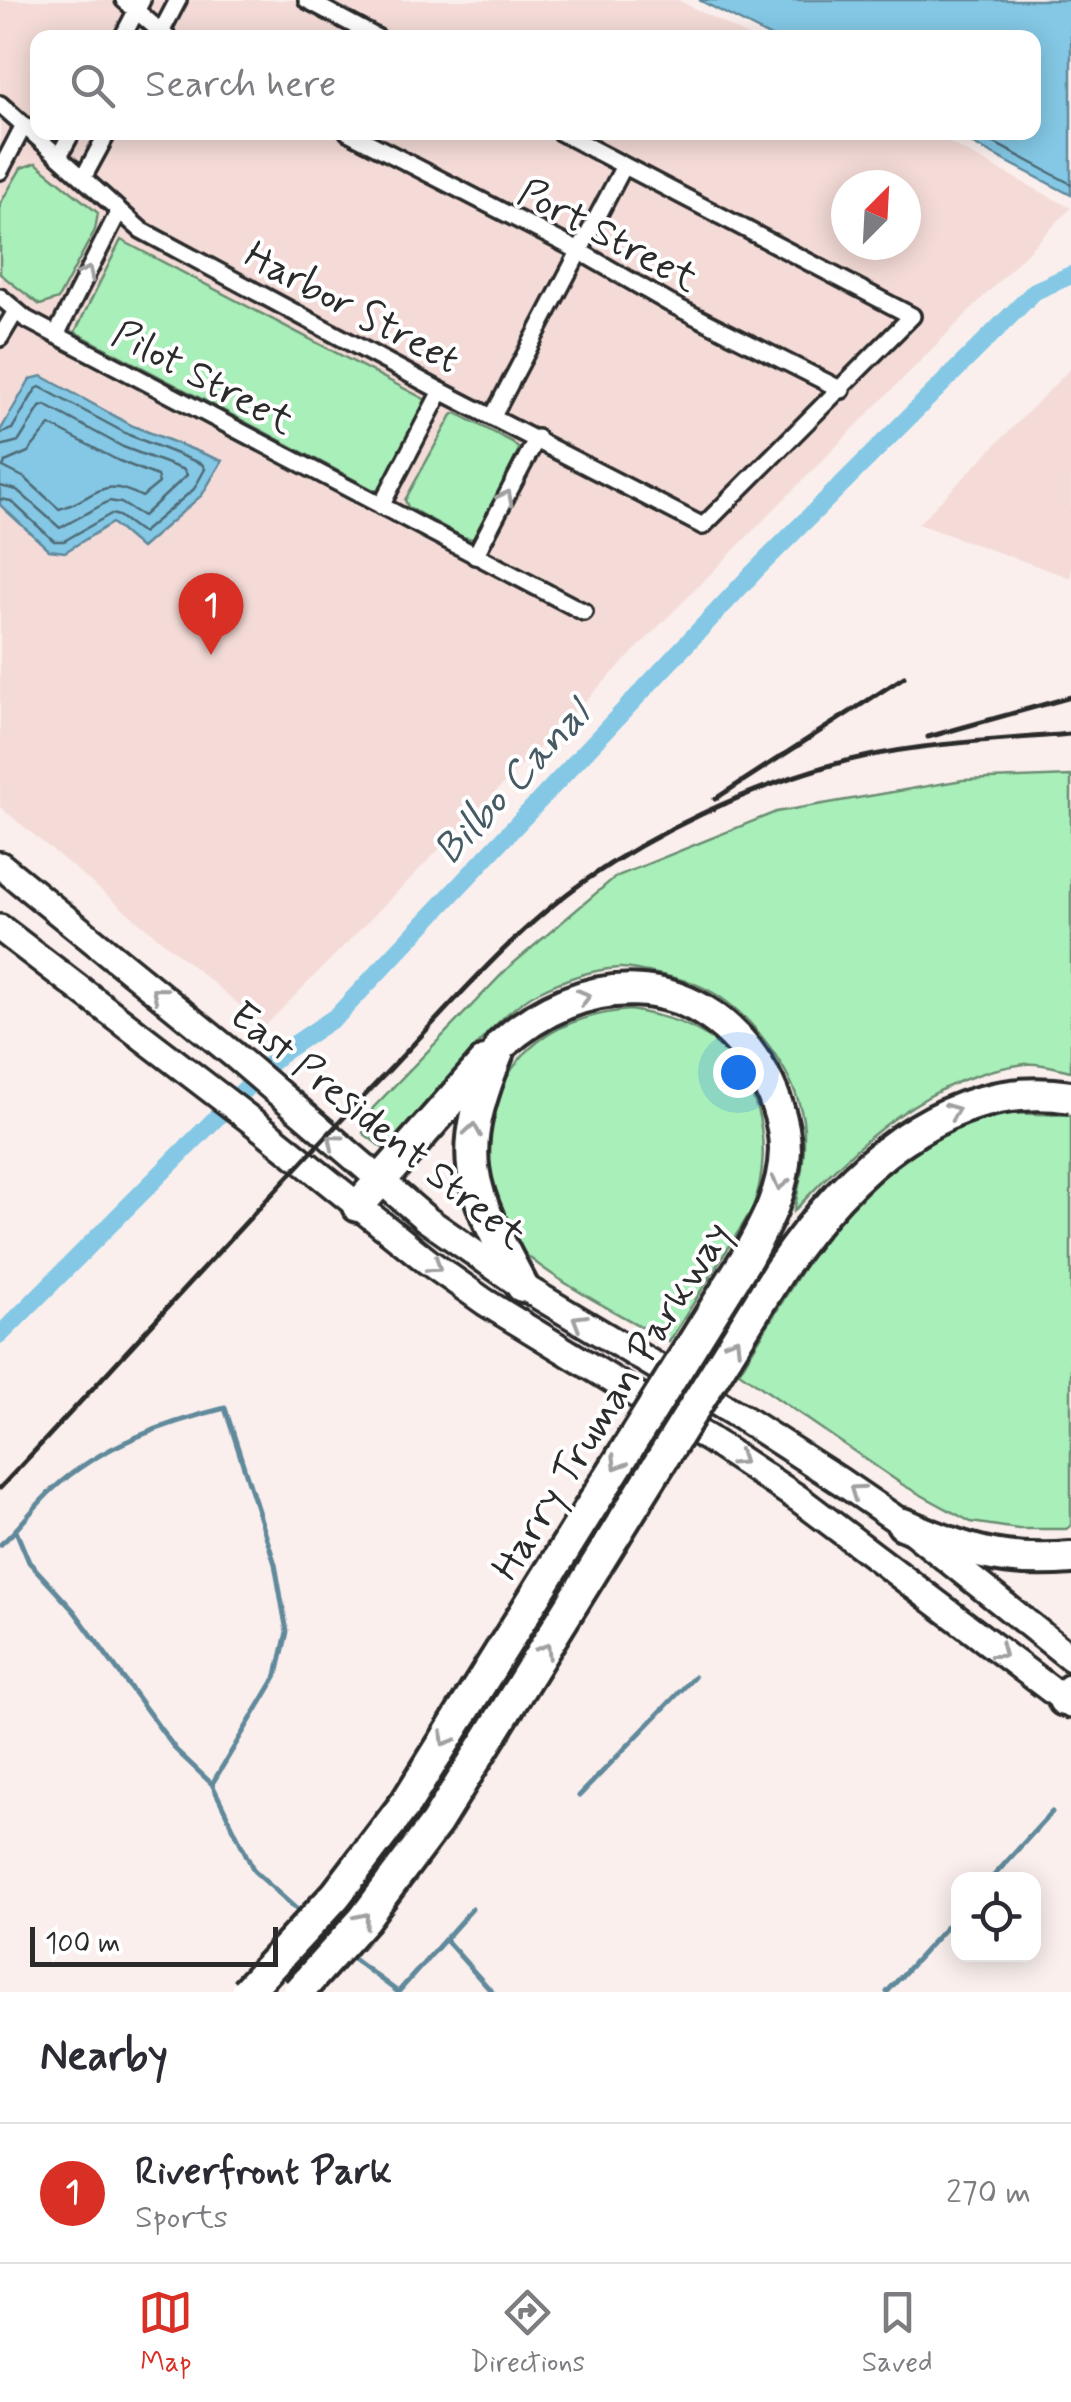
<!DOCTYPE html>
<html lang="en">
<head>
<meta charset="utf-8">
<style>
  body { margin:0; font-family:Mynerve,sans-serif; background:#f7f7f7; color:#2b2b33 }
  .controls { position:absolute; right:30px; bottom:30px; display:grid; overflow:hidden; border-radius:20px; box-shadow:0 5px 25px #0003 }
  .controls button { width:90px; height:90px; display:grid; place-items:center; padding:0; border:0; border-bottom:2px solid #e1e1e2; background:#fff; color:#2b2b33; font:50px sans-serif }
  .compass { position:absolute; left:831px; top:170px; width:90px; height:90px; border-radius:50%; background:#fff; box-shadow:0 5px 25px #0003; rotate:24deg }
  .scale { position:absolute; left:30px; bottom:25px; width:248px; box-sizing:border-box; padding-left:10px; border:5px solid #2b2b2b; border-top:0; font-size:28px; line-height:35px; white-space:nowrap; color:#2b2b2b; -webkit-text-stroke:8px #fff; paint-order:stroke }
  .you { position:absolute; left:738px; top:1072px; width:35px; height:35px; margin:-25px; border:8px solid #fff; border-radius:50%; background:#1a73e8; box-shadow:0 0 0 15px #1a73e833 }
  .badge { display:grid; place-items:center; width:65px; height:65px; border-radius:50%; background:#d93025; color:#fff; font-size:32px; font-weight:700 }
  .pin { position:absolute; translate:-50% -82px; filter:drop-shadow(0 2px 5px #0008) }
  .pin::after { content:''; position:absolute; top:52px; width:35px; height:30px; background:inherit; clip-path:polygon(0 0,100% 0,50% 100%) }
  .list { margin:0; padding:0; list-style:none }
  h2 { display:flex; justify-content:space-between; align-items:center; height:130px; margin:0; padding:0 40px; font-size:42px }
  h2 small { font-size:32px; font-weight:400; color:#7c7c81 }
  .list li { display:grid; grid-template-columns:65px 1fr auto; gap:30px; align-items:center; box-sizing:border-box; height:140px; padding:0 40px; border-top:2px solid #e1e1e2 }
  .list b { display:block; font-size:38px; white-space:nowrap }
  .list p { margin:0; font-size:32px; white-space:nowrap; color:#7c7c81 }
  .list em { font-size:32px; font-style:normal; color:#7c7c81 }
  .icon { flex:none; width:55px; height:55px; fill:none; stroke:currentColor; stroke-width:2; stroke-linecap:round; stroke-linejoin:round }
  .map { position:relative; flex:none; width:1071px; height:1992px; overflow:hidden }
  .search { position:absolute; background:#fff; box-shadow:0 5px 25px #0003; left:30px; right:30px; top:30px; height:110px; display:flex; align-items:center; gap:25px; box-sizing:border-box; padding:0 35px; border-radius:20px; color:#7c7c81; font-size:38px }
  .sheet { height:270px; background:#fff }
  nav { display:flex; justify-content:space-around; align-items:center; box-sizing:border-box; height:140px; border-top:2px solid #e1e1e2; background:#fff; font-size:28px; color:#7c7c81 }
  nav a { display:grid; justify-items:center; gap:5px }
  nav .on { color:#d93025 }
  .map>svg:first-child { display:block }
</style>
</head>
<body>
<div class="map">
<svg width="1071" height="1992" viewBox="0 0 1071 1992">
  <rect width="100%" height="100%" fill="#faefed"/>
  <filter id="ink" filterUnits="userSpaceOnUse"><feTurbulence type="fractalNoise" baseFrequency=".01" numOctaves="2"/><feDisplacementMap in="SourceGraphic" scale="20" xChannelSelector="R" yChannelSelector="G"/><feConvolveMatrix kernelMatrix="1 2 1 2 8 2 1 2 1" color-interpolation-filters="sRGB"/></filter>
  <g filter="url(#ink)">
    <path fill="#f4dbd7" fill-rule="evenodd" d="M 0,0 L 678,0 L 750,37 L 38,38 L 38,132 L 931,133 L 1071,208 L 265,1026 L 0,807 ZM 846,185 L 906,185 L 906,245 L 846,245 Z
      M 1071,368 L 1071,578 L 918,524 Z"/>
    <path fill="#a9efba" stroke="#6a8d72" stroke-width="2.5" d="M 36,163 L 98,213 L 95,230 L 58,299 L 40,305 L 0,274 L 0,204 L 21,168 Z
      M 121,240 L 428,401 L 387,482 L 376,491 L 75,332 Z
      M 456,413 L 512,442 L 519,449 L 480,533 L 473,539 L 463,537 L 408,507 L 405,500 L 452,415 Z
      M 1071,776 L 1071,1071 C 1057,1068 1039,1062 1025,1064 C 928,1076 858,1143 794,1211 C 800,1182 807,1150 803,1120 C 795,1072 750,1011 706,989 C 689,980 667,976 648,972 C 639,971 628,967 618,968 C 592,970 562,980 538,992 C 489,1017 427,1108 389,1153 L 363,1133 L 373,1108 L 508,968 L 615,877 L 776,812 L 963,780 Z
      M 630,1010 C 651,1014 671,1018 691,1027 C 759,1060 777,1145 752,1210 L 669,1342 C 632,1321 537,1273 514,1242 C 494,1214 487,1183 489,1149 C 492,1061 546,1017 630,1010 Z
      M 1005,1113 L 1071,1115 L 1071,1526 L 1066,1529 L 1018,1529 L 971,1522 L 903,1485 L 739,1372 L 803,1268 L 846,1211 L 890,1170 L 944,1132 Z"/>
    <path fill="#84c8e5" stroke="#60899b" stroke-width="2.5" d="M 699,0 L 1071,0 L 1071,195 L 952,133 L 1034,132 L 1034,38 L 771,37 Z
      M 42,376 L 133,426 L 222,461 L 202,495 L 141,548 L 112,523 L 65,552 L 49,550 L 0,505 L 0,431 L 30,379 Z"/>
    <g fill="none" stroke-linecap="round" stroke-linejoin="round">
      <path stroke="#4f6a75" stroke-width="2.5" d="M 974,132 L 1071,184
        M 50,425 L 117,460 L 157,476 L 159,483 L 142,497 C 98,474 97,499 59,509 L 25,478 L 3,467 L 5,462 L 28,452 Z
        M 0,434 L 12,429 L 36,389 L 40,387 L 129,435 L 202,464 L 205,469 L 194,489 L 142,533 L 119,516 L 111,514 L 64,541 L 54,541 L 11,501 L 0,499
        M 0,446 L 19,441 L 40,407 L 45,405 L 123,447 L 184,470 L 187,475 L 143,516 L 121,503 L 109,501 L 60,528 L 17,490 L 0,486"/>
      <path stroke="#60899b" stroke-width="5" d="M 0,1545 C 20,1528 34,1506 53,1489 C 100,1446 165,1423 225,1408 L 275,1564 L 287,1632 L 277,1675 L 212,1784 L 176,1750 L 74,1611 L 29,1562 L 16,1531
        M 212,1784 L 254,1871 L 303,1915
        M 579,1796 L 694,1677
        M 990,1880 L 1052,1812
        M 445,1939 L 492,1992
        M 348,1955 L 398,1992
        M 399,1991 L 472,1909
        M 887,1992 L 958,1914"/>
      <path stroke="#84c8e5" stroke-width="18" d="M 0,1335 L 280,1054 L 337,1016 L 755,571 L 1035,291 L 1071,275"/>
      <defs>
        <path id="minor" d="M 124,0 L 168,38
          M 307,0 L 378,38
          M 122,38 L 142,0
          M 158,38 L 178,0
          M 0,104 L 141,230 L 441,391 L 703,526 L 912,316 L 560,132
          M 348,132 L 579,251 L 669,303 L 842,390
          M 59,156 L 72,132
          M 0,171 L 24,125
          M 83,178 L 108,132
          M 0,297 L 26,319 L 584,612
          M 56,335 L 119,211
          M 0,338 L 16,311
          M 493,416 L 624,166
          M 381,506 L 441,391
          M 475,556 L 537,438"/>
        <path id="primary" d="M 0,865 L 234,1055 L 426,1219 L 522,1286 L 741,1417 L 840,1481 L 903,1524 L 1071,1658
          M 0,928 L 265,1131 L 427,1261 L 485,1302 L 709,1439 L 799,1499 L 1071,1705"/>
        <path id="motorway" d="M 501,1045 C 454,1157 467,1183 522,1286
          M 358,1206 L 485,1062
          M 903,1524 C 965,1551 1003,1564 1071,1558
          M 1064,1700 L 1071,1690"/>
      </defs>
      <use href="#minor" stroke="#2b2b2b" stroke-width="22"/>
      <use href="#primary" stroke="#2b2b2b" stroke-width="32"/>
      <use href="#motorway" stroke="#2b2b2b" stroke-width="38"/>
      <use href="#minor" stroke="#fff" stroke-width="15"/>
      <use href="#primary" stroke="#fff" stroke-width="25"/>
      <use href="#motorway" stroke="#fff" stroke-width="30"/>
      <path stroke="#2b2b2b" stroke-width="5" d="M 928,737 L 1071,697
        M 715,799 L 904,677
        M 0,1488 C 131,1349 258,1206 391,1068 C 453,1003 512,932 586,880 C 657,831 743,791 824,767 C 904,743 989,741 1071,734"/>
      <defs>
        <path id="motorway-bridge" d="M 246,1992 L 336,1895 L 406,1803 L 747,1257 C 766,1223 784,1191 785,1150 C 785,1121 773,1089 757,1064 C 694,967 581,971 501,1045
          M 298,1992 L 364,1919 L 436,1823 L 779,1271 C 845,1174 944,1077 1071,1097"/>
      </defs>
      <use href="#motorway-bridge" stroke="#2b2b2b" stroke-width="38" stroke-linecap="butt"/>
      <use href="#motorway-bridge" stroke="#fff" stroke-width="30"/>
    </g>
    <defs><path id="oneway-chevron" d="M-2-3.5L2.5 0L-2 3.5" fill="none" stroke-width="1.6" stroke-linecap="round" stroke-linejoin="round" transform="scale(2.5)"/></defs>
    <g stroke="#a0a0a0">
      <use href="#oneway-chevron" transform="translate(87 273) rotate(-63)"/>
      <use href="#oneway-chevron" transform="translate(506 497) rotate(-62)"/>
      <use href="#oneway-chevron" transform="translate(158 993) rotate(-141)"/>
      <use href="#oneway-chevron" transform="translate(584 997) rotate(-15)"/>
      <use href="#oneway-chevron" transform="translate(953 1111) rotate(-22)"/>
      <use href="#oneway-chevron" transform="translate(473 1130) rotate(-81)"/>
      <use href="#oneway-chevron" transform="translate(334 1141) rotate(-140)"/>
      <use href="#oneway-chevron" transform="translate(780 1183) rotate(102)"/>
      <use href="#oneway-chevron" transform="translate(435 1266) rotate(36)"/>
      <use href="#oneway-chevron" transform="translate(579 1321) rotate(-149)"/>
      <use href="#oneway-chevron" transform="translate(734 1344) rotate(-58)"/>
      <use href="#oneway-chevron" transform="translate(739 1459) rotate(34)"/>
      <use href="#oneway-chevron" transform="translate(618 1463) rotate(122)"/>
      <use href="#oneway-chevron" transform="translate(856 1491) rotate(-145)"/>
      <use href="#oneway-chevron" transform="translate(545 1650) rotate(-58)"/>
      <use href="#oneway-chevron" transform="translate(1000 1652) rotate(37)"/>
      <use href="#oneway-chevron" transform="translate(446 1739) rotate(122)"/>
      <use href="#oneway-chevron" transform="translate(363 1919) rotate(-50)"/>
    </g>
  </g>
  <g text-anchor="middle" stroke-width="8" stroke-linejoin="round" paint-order="stroke">
    <g font-size="40" fill="#2b2b2b" stroke="#fff">
      <text transform="translate(609 234) rotate(28)" y="14">Port Street</text>
      <text transform="translate(353 306) rotate(28)" y="14">Harbor Street</text>
      <text transform="translate(204 376) rotate(28)" y="14">Pilot Street</text>
      <text transform="translate(379 1124) rotate(39)" y="14">East President Street</text>
      <text transform="translate(610 1400) rotate(-58)" y="14">Harry Truman Parkway</text>
    </g>
    <g font-size="42" font-style="italic" fill="#465a63" stroke="#fff">
      <text transform="translate(510 781) rotate(-47)" y="15">Bilbo Canal</text>
    </g>
  </g>
</svg>
<div class="controls">
<button><svg class="icon" aria-label="locate" viewBox="0 0 24 24"><circle cx="12" cy="12" r="6"/><path d="M12 2v4M12 18v4M2 12h4M18 12h4"/></svg></button>
</div>
<svg class="compass" viewBox="-18 -18 36 36"><path d="M0-13l5 13h-10z" fill="#e53935"/><path d="M0 13l5-13h-10z" fill="#7c7c81"/></svg>
<div class="scale">100 m</div>
<div class="you"></div>
<div class="pin badge" style="left:211px;top:655px">1</div>
<div class="search"><svg class="icon" aria-label="search" viewBox="0 0 24 24"><circle cx="10" cy="10" r="6"/><path d="M15 15l6 6"/></svg>Search here</div>
</div>
<section class="sheet">
<h2>Nearby<small></small></h2>
<ul class="list">
<li><span class="badge">1</span><div><b>Riverfront Park</b><p>Sports</p></div><em>270 m</em></li>
</ul>
</section>
<nav>
<a class="on"><svg class="icon" aria-label="map" viewBox="0 0 24 24"><path d="M3 6l6-2 6 2 6-2v14l-6 2-6-2-6 2zM9 4v14M15 6v14"/></svg>Map</a>
<a><svg class="icon" aria-label="directions" viewBox="0 0 24 24"><path d="M12 3l9 9-9 9-9-9zM9 14v-3h6M13 9l2 2-2 2"/></svg>Directions</a>
<a><svg class="icon" aria-label="saved" viewBox="0 0 24 24"><path d="M7 4h10v16l-5-4-5 4z"/></svg>Saved</a>
</nav>
</body>
</html>
